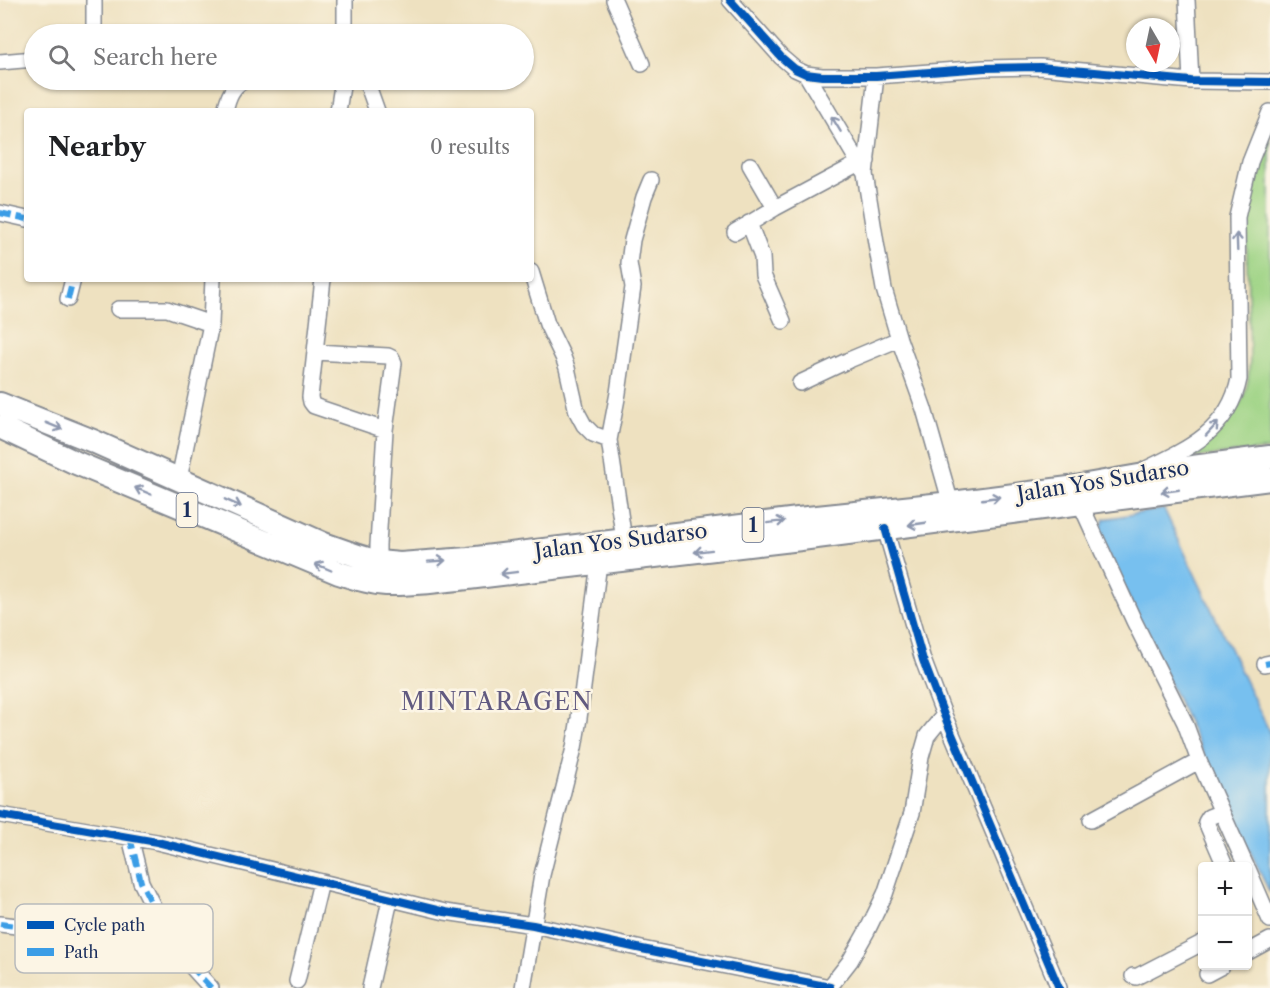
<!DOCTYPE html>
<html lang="en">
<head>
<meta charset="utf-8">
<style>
  body { margin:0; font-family:"Libre Caslon Text",serif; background:#f6f6f6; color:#202124 }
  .controls { position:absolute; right:18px; bottom:18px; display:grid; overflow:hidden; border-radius:6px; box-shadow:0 2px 4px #0004 }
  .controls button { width:54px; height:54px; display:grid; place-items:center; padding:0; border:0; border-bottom:2px solid #e0e0e0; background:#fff; color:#202124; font:30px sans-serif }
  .compass { position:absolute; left:1126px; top:18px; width:54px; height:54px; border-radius:50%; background:#fff; box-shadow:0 2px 4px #0004; rotate:171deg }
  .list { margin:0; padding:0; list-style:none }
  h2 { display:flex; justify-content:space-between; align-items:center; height:78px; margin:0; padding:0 24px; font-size:26px }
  h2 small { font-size:20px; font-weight:400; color:#757577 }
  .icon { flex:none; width:33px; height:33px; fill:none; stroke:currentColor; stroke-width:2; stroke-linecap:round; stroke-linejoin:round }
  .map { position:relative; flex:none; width:1270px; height:988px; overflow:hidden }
  .search { position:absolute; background:#fff; box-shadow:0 2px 4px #0004; left:24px; top:24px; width:510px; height:66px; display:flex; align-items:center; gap:15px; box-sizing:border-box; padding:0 21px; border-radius:33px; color:#757577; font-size:22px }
  .panel { position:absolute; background:#fff; box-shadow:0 2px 4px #0004; left:24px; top:108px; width:510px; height:174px; border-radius:6px }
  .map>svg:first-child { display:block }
</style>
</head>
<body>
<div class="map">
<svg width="1270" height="988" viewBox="0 0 1270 988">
  <rect width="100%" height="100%" fill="#fcf5e5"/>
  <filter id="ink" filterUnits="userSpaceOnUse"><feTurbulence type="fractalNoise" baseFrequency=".0167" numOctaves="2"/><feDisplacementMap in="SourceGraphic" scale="12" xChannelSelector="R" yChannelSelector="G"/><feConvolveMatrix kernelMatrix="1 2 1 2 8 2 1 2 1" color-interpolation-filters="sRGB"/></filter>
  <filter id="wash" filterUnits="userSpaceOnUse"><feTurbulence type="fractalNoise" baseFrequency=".008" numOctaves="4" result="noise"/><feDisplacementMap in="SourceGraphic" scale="24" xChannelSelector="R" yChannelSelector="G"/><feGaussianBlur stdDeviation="1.35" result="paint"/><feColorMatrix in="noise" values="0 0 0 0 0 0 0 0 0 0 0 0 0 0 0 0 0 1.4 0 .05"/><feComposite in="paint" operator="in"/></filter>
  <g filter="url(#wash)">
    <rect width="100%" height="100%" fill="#eee1c0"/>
    <path fill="#9dd384" stroke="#5c8171" stroke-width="1.5" d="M 1270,139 L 1270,449 L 1181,459 C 1200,443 1231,422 1242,400 C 1248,388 1249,372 1250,358 L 1246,224 C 1249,195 1258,165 1270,139 Z"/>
    <path fill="#77c0ef" stroke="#4978a6" stroke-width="1.5" d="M 1164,509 L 1270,733 L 1270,893 L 1099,536 L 1104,519 Z"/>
  </g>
  <g filter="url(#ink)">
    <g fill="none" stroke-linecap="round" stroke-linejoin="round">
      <defs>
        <path id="minor" d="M 345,0 L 345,34
          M 614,0 L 642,64
          M 730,0 L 781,57 L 795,69 L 806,74 L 822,76 L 876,76 L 984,68 L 1040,67 L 1191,81 L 1270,82
          M 1187,0 L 1191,81
          M 94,34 L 94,0
          M 0,62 L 34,59
          M 806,74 L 864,172
          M 876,76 L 865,174 L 876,243 L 884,289 L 899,339 L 924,409 L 953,511
          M 366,80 L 377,111
          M 225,111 C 228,97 232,86 245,80
          M 338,111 L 343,80
          M 750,165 L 775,208
          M 0,213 L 27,219
          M 749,223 L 762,257 L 763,275 L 783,321
          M 735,232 L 775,208 L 859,163 L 867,161
          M 531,272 L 547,324 L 563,357 L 567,368 L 577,412 L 584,425 L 593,434 L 609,440
          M 323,279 L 315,352 L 388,356 L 392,358 L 394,363 L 385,430 L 378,545 L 378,571
          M 68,299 L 73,279
          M 118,309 L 167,309 L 211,324
          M 315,352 L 310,397 L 311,402 L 314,406 L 385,430
          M 800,383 L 849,360 L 899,339
          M 1146,469 C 1188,449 1229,430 1239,379 L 1237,217 L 1250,162 L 1270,112
          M 179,479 L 211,324 L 213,279
          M 1080,503 L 1134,621 L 1185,723 L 1199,761 L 1246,866
          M 885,528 L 923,660 L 944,715 L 1059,988
          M 624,540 L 609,440 L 618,393 L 633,287 L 629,263 L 632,240 L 644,197 L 651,180
          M 1265,664 L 1270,663
          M 1222,812 L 1209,817 L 1206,822 L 1225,866
          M 0,815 L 157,842 L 445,912 L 533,925 L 642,949 L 830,987
          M 1091,820 L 1199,761
          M 130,837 L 141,882 L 164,928 L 182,956 L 211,988
          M 1248,869 L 1270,920
          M 0,924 L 129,940 C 142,938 152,934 164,928
          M 1248,952 L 1270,940
          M 1207,974 L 1222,966
          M 1133,976 L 1136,977 L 1202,943
          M 297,981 L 321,882
          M 370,988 L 390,900
          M 523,988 L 542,875 L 574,748 L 579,718 L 599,563 L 598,555
          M 829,988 L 850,961 L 867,931 L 885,894 L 912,813 L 921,757 L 927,736 L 944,715"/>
        <path id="highway" d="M 0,404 L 93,441 L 324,544 L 358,556 L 378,562 L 400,564 L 468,559 L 798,519 L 952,503 L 1069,488 L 1185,468 L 1270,457
          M 0,427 L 74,462 L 339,573 C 354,578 370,583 386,584 C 413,585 441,581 468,578 L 801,539 L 1270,479"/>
      </defs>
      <use href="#minor" stroke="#84888f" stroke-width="18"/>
      <use href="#highway" stroke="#84888f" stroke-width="26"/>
      <use href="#minor" stroke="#fff" stroke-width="15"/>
      <use href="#highway" stroke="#fff" stroke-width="22"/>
      <path stroke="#3b9de6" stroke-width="6" stroke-dasharray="12 6" stroke-linecap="butt" d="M 0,213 L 27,219
        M 68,299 L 73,279
        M 1265,664 L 1270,663
        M 130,837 L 141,882 L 164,928 L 182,956 L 211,988
        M 0,924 L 129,940 C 142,938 152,934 164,928"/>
      <defs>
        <path id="cycleway" d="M 730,0 L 781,57 L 795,69 L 806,74 L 822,76 L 876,76 L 984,68 L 1040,67 L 1191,81 L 1270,82
          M 885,528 L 923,660 L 944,715 L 1059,988
          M 0,815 L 157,842 L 445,912 L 533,925 L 642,949 L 830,987"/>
      </defs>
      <use href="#cycleway" stroke="#fcf5e5" stroke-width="11"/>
      <use href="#cycleway" stroke="#0057b8" stroke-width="8"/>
    </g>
    <defs><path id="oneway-shaft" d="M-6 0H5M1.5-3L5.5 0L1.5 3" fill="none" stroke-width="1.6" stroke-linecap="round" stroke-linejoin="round" transform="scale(1.5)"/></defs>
    <g stroke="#8d97ae">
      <use href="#oneway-shaft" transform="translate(836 124) rotate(-121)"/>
      <use href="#oneway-shaft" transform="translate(1237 242) rotate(-92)"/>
      <use href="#oneway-shaft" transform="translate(54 426) rotate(22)"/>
      <use href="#oneway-shaft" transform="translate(1212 429) rotate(-47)"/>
      <use href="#oneway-shaft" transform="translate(143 491) rotate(-157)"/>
      <use href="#oneway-shaft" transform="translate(1170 491) rotate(172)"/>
      <use href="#oneway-shaft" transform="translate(991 498) rotate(-8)"/>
      <use href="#oneway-shaft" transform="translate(233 503) rotate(24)"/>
      <use href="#oneway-shaft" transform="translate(776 522) rotate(-7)"/>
      <use href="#oneway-shaft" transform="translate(917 524) rotate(172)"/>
      <use href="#oneway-shaft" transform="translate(703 551) rotate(173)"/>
      <use href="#oneway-shaft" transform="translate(437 561) rotate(-4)"/>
      <use href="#oneway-shaft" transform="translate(323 567) rotate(-157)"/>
      <use href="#oneway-shaft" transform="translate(509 573) rotate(173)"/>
    </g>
  </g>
  <g text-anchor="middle" stroke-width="5" stroke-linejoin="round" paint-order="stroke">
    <g fill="#fcf5e5" stroke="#5e6a86" stroke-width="1.5">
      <rect x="176.5" y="493" width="21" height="34" rx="4.5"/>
      <rect x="742.5" y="508" width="21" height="34" rx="4.5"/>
    </g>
    <g font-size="20" font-weight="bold" fill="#1b2f5e">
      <text x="187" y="517">1</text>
      <text x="753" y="532">1</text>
    </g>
    <g font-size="21" fill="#1b2f5e" stroke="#fcf5e5">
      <text transform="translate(1103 481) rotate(-9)" y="7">Jalan Yos Sudarso</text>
      <text transform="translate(621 541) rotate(-7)" y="7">Jalan Yos Sudarso</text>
    </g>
    <g font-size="24" letter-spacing="1.5" fill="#615a80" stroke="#fcf5e5">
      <text x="497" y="710">MINTARAGEN</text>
    </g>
  </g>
  <rect x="15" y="904" width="198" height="69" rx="9" fill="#fcf5e5" stroke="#b8babc" stroke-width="1.5"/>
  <rect x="27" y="921" width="27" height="8" fill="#0057b8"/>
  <rect x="27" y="948" width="27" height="8" fill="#3b9de6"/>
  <g font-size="16" fill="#1b2f5e">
    <text x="64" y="931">Cycle path</text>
    <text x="64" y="958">Path</text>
  </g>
</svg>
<div class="controls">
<button>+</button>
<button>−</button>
</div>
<svg class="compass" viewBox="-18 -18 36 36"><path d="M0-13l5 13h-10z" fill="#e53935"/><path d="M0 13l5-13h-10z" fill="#757577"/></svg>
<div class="search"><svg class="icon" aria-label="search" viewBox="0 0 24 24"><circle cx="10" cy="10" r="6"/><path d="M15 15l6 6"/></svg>Search here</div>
<section class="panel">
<h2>Nearby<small>0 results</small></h2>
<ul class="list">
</ul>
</section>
</div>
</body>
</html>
